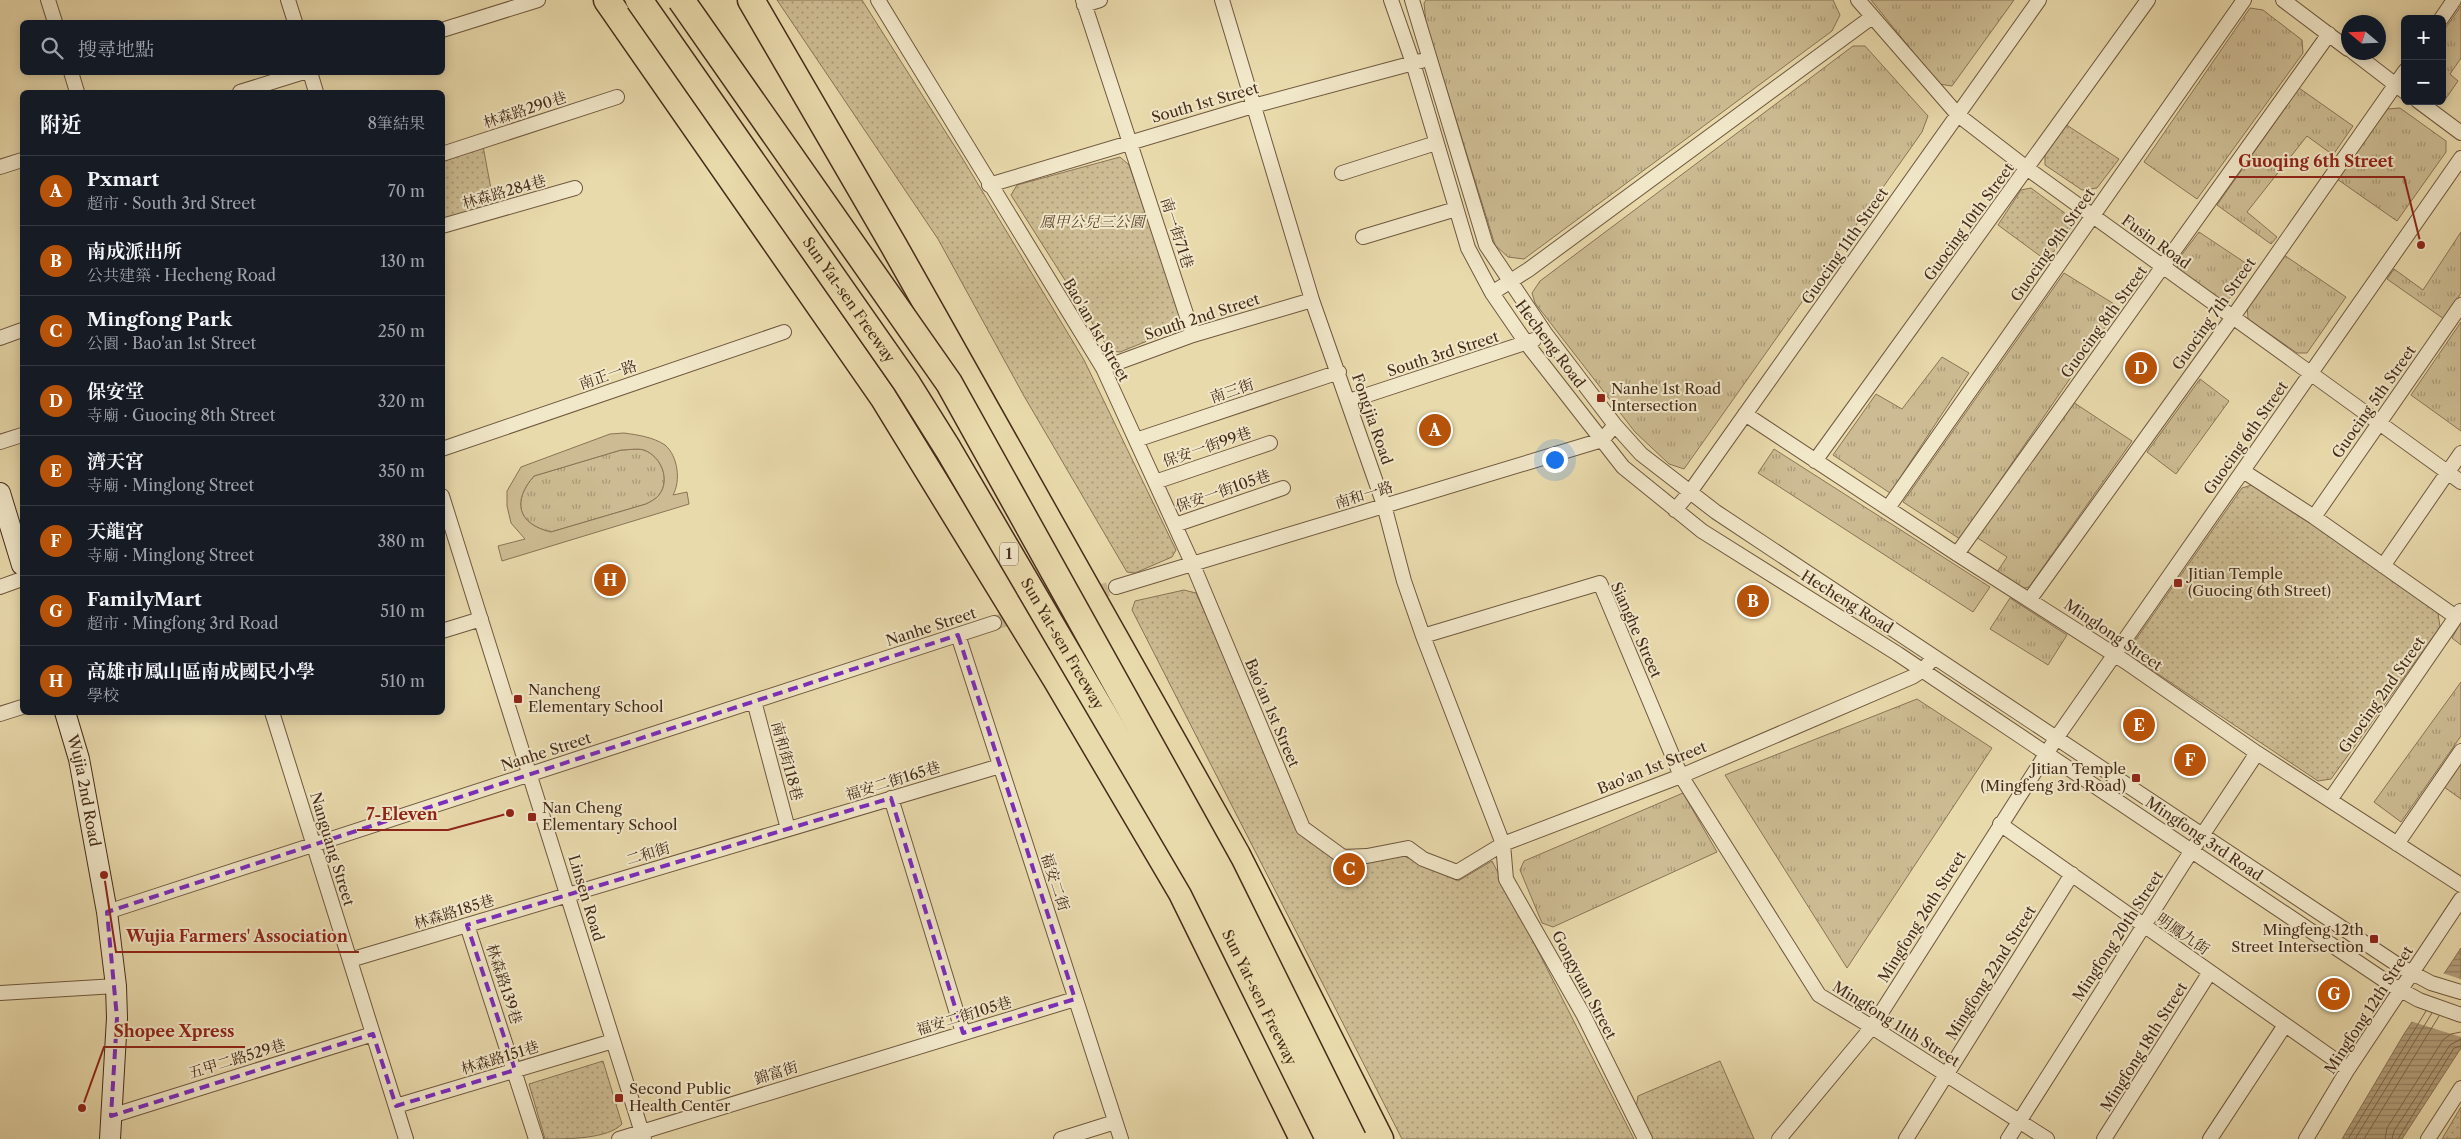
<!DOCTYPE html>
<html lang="zh-TW">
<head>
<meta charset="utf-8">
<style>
  body { margin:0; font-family:"Libre Caslon Text","Noto Serif TC",serif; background:#242831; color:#f1f3f6 }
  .controls { position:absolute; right:15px; top:15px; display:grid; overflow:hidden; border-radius:8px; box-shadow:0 2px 12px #0003 }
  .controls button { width:45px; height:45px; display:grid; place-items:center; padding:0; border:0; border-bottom:1px solid #363941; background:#171b24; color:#f1f3f6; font:25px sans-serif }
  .compass { position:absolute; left:2341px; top:15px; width:45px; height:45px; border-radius:50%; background:#171b24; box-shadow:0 2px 12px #0003; rotate:289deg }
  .you { position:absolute; left:1554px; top:459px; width:18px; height:18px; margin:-12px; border:4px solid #fff; border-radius:50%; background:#1a73e8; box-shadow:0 0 0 8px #1a73e833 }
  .badge { display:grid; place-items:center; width:32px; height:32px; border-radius:50%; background:#b45309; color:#fff; font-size:16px; font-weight:700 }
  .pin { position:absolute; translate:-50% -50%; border:2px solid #fff; box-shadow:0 1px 5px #0006 }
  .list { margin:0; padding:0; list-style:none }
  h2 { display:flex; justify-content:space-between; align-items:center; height:65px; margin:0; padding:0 20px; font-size:21px }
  h2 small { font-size:16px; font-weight:400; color:#9ea1a6 }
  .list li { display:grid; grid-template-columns:32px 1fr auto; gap:15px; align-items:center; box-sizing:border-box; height:70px; padding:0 20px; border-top:1px solid #363941 }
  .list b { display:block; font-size:19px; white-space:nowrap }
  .list p { margin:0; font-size:16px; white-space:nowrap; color:#9ea1a6 }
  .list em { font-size:16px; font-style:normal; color:#9ea1a6 }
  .icon { flex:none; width:28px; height:28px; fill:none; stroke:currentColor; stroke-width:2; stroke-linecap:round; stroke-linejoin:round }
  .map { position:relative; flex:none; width:2461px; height:1139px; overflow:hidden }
  .search { position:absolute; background:#171b24; box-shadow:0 2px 12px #0003; left:20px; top:20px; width:425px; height:55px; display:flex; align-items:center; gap:12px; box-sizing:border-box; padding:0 18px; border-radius:8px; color:#9ea1a6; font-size:19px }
  .panel { position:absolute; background:#171b24; box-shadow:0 2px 12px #0003; left:20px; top:90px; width:425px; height:625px; border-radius:8px }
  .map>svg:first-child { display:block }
</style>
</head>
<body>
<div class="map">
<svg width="2461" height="1139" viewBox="0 0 2461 1139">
  <defs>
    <pattern id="grass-tufts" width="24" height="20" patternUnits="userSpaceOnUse" patternTransform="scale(1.25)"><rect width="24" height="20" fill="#cdbc93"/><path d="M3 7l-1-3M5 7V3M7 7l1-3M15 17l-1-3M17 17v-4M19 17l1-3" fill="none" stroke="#a89977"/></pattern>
    <pattern id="park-dots" width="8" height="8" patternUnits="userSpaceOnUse" patternTransform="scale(1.25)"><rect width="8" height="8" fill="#cdbc93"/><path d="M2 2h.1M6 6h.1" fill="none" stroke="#a89977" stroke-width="1.8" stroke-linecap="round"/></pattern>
    <pattern id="water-rules" width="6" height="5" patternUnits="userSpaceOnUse" patternTransform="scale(1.25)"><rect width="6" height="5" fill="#b29f7a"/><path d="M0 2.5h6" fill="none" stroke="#938263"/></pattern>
  </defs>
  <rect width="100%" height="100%" fill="#e9daac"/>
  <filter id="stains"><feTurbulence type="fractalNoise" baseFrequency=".004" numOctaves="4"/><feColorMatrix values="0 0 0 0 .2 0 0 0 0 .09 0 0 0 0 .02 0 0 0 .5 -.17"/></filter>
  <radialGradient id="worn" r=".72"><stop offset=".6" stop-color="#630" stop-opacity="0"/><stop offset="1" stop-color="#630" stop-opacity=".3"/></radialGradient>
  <path fill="url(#grass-tufts)" stroke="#8a7456" d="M 1426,0 L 1833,0 L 1840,15 L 1832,31 L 1524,259 L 1508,257 L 1495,245 L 1426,23 L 1424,3 Z
    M 1871,0 L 2014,0 L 1952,86 L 1939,84 Z
    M 2461,6 L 2461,58 L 2450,74 L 2458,81 L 2442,104 L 2438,101 L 2442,101 L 2442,33 Z
    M 2250,8 L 2263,10 L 2302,40 L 2303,53 L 2197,199 L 2144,162 Z
    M 1853,46 L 1865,46 L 1928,116 L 1922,132 L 1684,469 L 1669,464 L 1635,432 L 1535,303 L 1532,293 L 1540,281 Z
    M 2299,88 L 2353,126 L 2333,155 L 2307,136 L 2247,212 L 2277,237 L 2271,244 L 2217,205 Z
    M 2400,108 L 2446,141 L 2446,152 L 2397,221 L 2337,179 L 2387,109 Z
    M 2199,232 L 2253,268 L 2229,299 L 2220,301 L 2178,273 L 2177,261 Z
    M 2461,232 L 2461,293 L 2444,319 L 2387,279 L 2394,269 L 2423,290 Z
    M 2284,255 L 2346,297 L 2307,353 L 2297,353 L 2248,319 L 2247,304 Z
    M 2064,273 L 2119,307 L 1960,539 L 1903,502 Z
    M 2461,322 L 2461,431 L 2411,395 Z
    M 1942,357 L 1969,373 L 1890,493 L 1833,455 L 1876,394 L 1902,409 Z
    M 2200,379 L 2229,401 L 2176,474 L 2147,452 Z
    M 2073,402 L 2132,441 L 2029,587 L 2021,589 L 1995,575 L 2007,557 L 1976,537 Z
    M 1774,449 L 1990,587 L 1973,612 L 1758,473 Z
    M 621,450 C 628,450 638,448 644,450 C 661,456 671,480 659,495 C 656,499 650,502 646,504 L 551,532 C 517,524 512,501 534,476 Z
    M 2010,598 L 2067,635 L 2048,665 L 1990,629 Z
    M 2461,622 L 2461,645 L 2452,638 Z
    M 2461,682 L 2461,736 L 2401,822 L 2374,802 Z
    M 1917,699 L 1992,748 L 1847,968 L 1725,775 Z
    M 2461,762 L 2461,799 L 2444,787 Z
    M 1683,793 L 1717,852 L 1553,927 L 1542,923 L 1520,870 L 1524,861 Z"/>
  <path fill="url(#park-dots)" stroke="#8a7456" d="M 777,0 L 862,0 L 964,161 L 1084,360 L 1176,550 L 1172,557 L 1135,573 L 1127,572 L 1024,396 L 938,239 Z
    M 2065,124 L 2119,159 L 2097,188 L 2082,190 L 2045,165 L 2045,153 Z
    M 483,146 L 494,205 L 443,220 L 443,162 Z
    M 1120,157 L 1129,165 L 1183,321 L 1177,329 L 1120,352 L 1110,351 L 1011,195 L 1017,185 Z
    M 2031,188 L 2070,217 L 2072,226 L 2047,261 L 1998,225 L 2021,190 Z
    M 2255,484 L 2438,613 L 2440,627 L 2331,779 L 2318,781 L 2137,660 L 2134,642 L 2242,488 Z
    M 1184,590 L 1196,593 L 1309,842 L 1344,860 L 1402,855 L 1458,881 L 1492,861 L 1634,1139 L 1402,1139 L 1132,610 L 1135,601 Z
    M 603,1061 L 622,1124 C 608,1139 568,1139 545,1139 L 529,1084 Z
    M 1720,1061 L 1754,1139 L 1651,1139 L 1636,1108 L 1638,1096 Z
    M 2461,1107 L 2461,1139 L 2442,1139 Z"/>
  <path fill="#cdbc93" stroke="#8a7456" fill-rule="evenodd" d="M 624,433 C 638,435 653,437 665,445 C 678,456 681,481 673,495 L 687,492 L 689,504 L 502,561 L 498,546 L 525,539 L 511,523 L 507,506 L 507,491 L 521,467 L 610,434 ZM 621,450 C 628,450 638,448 644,450 C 661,456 671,480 659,495 C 656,499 650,502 646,504 L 551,532 C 517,524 512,501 534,476 Z"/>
  <path fill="url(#water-rules)" stroke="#877154" d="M 2461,948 L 2461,1048 L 2402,1139 L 2342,1139 L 2404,1034 Z"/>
  <path fill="#e9daac" d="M 2442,973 L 2461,979 L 2461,1037 L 2410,1021 Z"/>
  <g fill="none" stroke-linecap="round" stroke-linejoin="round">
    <path stroke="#7c664a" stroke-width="1" d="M 2348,1139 L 2426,1011
      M 2355,1139 L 2432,1013
      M 2364,1139 L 2439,1016
      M 2385,1139 L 2387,1128 L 2443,1040 L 2451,1034 L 2461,1032
      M 2392,1139 L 2394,1131 L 2450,1045 L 2461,1039
      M 2398,1139 L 2454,1048 L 2461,1046"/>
    <path stroke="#c8b78f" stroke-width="14" stroke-dasharray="14 7" stroke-linecap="butt" d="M 994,623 L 1116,587"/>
    <defs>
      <path id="street" d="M 48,0 L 55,22
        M 288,0 L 295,22
        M 878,0 L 1103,368 L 1193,565 L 1303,828 L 1343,857 L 1367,856 L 1408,848 L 1423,859 L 1457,872 L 1503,844 L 1681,776 L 1912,677 L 1923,670 L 1934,657
        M 1083,0 L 1193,335
        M 1222,0 L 1312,300 L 1384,505 L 1404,581 L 1423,636 L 1503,844 L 1506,879 L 1583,1014 L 1645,1139
        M 1391,0 L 1413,63 L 1468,248 L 1492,293 L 1527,344 L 1623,467 L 1702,531 L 1898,654 L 2390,984 L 2419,1000 L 2461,1015
        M 1412,0 L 1486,245 L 1545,333 L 1615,425 L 1641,454 L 1716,512 L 2401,967 L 2431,983 L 2461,992
        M 1858,0 L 1958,115 L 2028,169 L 2461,482
        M 2283,0 L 2348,49
        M 1084,5 L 1100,0
        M 2441,19 L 2454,0
        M 442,30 L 538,0
        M 2353,52 L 2405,92
        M 71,72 L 77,92
        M 310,72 L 316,92
        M 240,92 L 304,72
        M 2418,101 L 2461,133
        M 442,154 L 617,97
        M 0,167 L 22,160
        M 1342,173 L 1436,143
        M 989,185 L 1253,106 L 1421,61
        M 442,226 L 575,188
        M 1363,237 L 1456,209
        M 1492,293 L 1528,270 L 1872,17
        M 0,338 L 22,330
        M 1103,368 L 1193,335 L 1312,300
        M 1349,401 L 1534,340
        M 1745,414 L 1957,554 L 2126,662 L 2257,753 L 2461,885
        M 1136,440 L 1339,372
        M 0,442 L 22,435
        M 442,449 L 784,332
        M 1815,461 L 2148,0
        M 2243,471 L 2314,517 L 2456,617
        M 1155,482 L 1270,443
        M 442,496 L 644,1139
        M 1888,508 L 2244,0
        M 1675,510 L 1690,492 L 2039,0
        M 2314,517 L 2461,305
        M 1175,525 L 1283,488
        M 1957,554 L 2329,34
        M 2383,566 L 2461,453
        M 0,587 L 22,579
        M 1116,587 L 1602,440 L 1615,425
        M 2030,599 L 2233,317 L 2405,71
        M 442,631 L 481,619
        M 958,635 L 1121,1139
        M 1423,636 L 1600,583 L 1681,776 L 1819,995 L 1872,1027 L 2047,1139
        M 754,701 L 788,829
        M 272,712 L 406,1139
        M 0,714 L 22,707
        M 891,798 L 963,1033
        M 2330,800 L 2460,611
        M 2000,824 L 2348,1069
        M 2397,844 L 2461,751
        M 107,912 L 994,623
        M 467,925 L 536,1139
        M 350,960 L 1000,766
        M 0,993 L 116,986
        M 396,1106 L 613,1041
        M 111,1116 L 373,1034
        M 619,1139 L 1075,999
        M 1061,1139 L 1115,1122
        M 1779,1139 L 1872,1027 L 2057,737 L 2461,158
        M 1906,1139 L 2072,874
        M 2008,1139 L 2185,861 L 2257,753
        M 2104,1139 L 2210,972
        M 2210,1139 L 2285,1025
        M 2306,1139 L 2348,1069 L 2461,899
        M 2428,1139 L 2461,1088"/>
      <g id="secondary">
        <path d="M 0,493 L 22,565"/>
        <path id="s1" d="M 65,712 L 79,759 L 107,912 L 116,986 L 117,1018 L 110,1139"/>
      </g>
      <path id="highway" d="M 607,0 L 883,397 L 1056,679 L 1189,905
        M 751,0 L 894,246 L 1237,855 L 1380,1139
        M 1180,889 L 1303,1139"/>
    </defs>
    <use href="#street" stroke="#6f583e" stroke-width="16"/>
    <use href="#secondary" stroke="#462c1a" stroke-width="22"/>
    <use href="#highway" stroke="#462c1a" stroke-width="29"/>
    <use href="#street" stroke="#f1e7c9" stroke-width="14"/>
    <use href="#secondary" stroke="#f1e7c9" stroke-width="20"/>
    <use href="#highway" stroke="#e9daac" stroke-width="26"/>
    <defs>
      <g id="highway-bridge">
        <path id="s2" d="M 639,0 L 906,382 L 948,449 L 1203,884 L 1329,1139"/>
        <path d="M 681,0 L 949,383 L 1220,870 L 1353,1139"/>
      </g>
    </defs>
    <use href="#highway-bridge" stroke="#462c1a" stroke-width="29" stroke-linecap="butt"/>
    <use href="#highway-bridge" stroke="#e9daac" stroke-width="26"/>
  </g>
  <path fill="none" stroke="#7b2cbf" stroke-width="4" stroke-dasharray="10 6" stroke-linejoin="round" d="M 958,635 L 1075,999 L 963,1033 L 891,798 L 467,925 L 515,1070 L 396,1106 L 373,1034 L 111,1116 L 117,1018 L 107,912 Z"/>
  <g fill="#8f2418" stroke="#f1e7c9" stroke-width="2">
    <rect x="1596" y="393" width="10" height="10" rx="2.5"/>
    <rect x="2173" y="578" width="10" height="10" rx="2.5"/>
    <rect x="513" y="694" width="10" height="10" rx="2.5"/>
    <rect x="2131" y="773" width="10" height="10" rx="2.5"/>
    <rect x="527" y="812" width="10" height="10" rx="2.5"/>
    <rect x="2369" y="934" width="10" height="10" rx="2.5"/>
    <rect x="614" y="1093" width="10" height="10" rx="2.5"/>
  </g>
  <g text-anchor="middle" stroke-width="4" stroke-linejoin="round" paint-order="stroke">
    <rect fill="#f1e7c9" stroke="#79644e" stroke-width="1" x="1000" y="542.5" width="18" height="23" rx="4"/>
    <g font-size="14" font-weight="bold" fill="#462c1a">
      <text x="1009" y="559">1</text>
    </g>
    <g font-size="15" fill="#462c1a" stroke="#f1e7c9">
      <text transform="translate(1205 103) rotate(-16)" y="5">South 1st Street</text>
      <text transform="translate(525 110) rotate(-18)" y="5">林森路290巷</text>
      <text transform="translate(504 192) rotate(-16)" y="5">林森路284巷</text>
      <text transform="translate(1969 222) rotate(-54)" y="5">Guocing 10th Street</text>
      <text transform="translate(1177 233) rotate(72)" y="5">南一街71巷</text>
      <text transform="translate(2156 242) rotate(36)" y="5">Fusin Road</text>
      <text transform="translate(2053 245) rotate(-55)" y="5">Guocing 9th Street</text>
      <text transform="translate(1845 246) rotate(-55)" y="5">Guocing 11th Street</text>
      <text dy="5" stroke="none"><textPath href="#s2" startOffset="366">Sun Yat-sen Freeway</textPath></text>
      <text transform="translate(2214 314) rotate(-55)" y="5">Guocing 7th Street</text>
      <text transform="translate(1202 317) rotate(-18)" y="5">South 2nd Street</text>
      <text transform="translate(2104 322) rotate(-54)" y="5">Guocing 8th Street</text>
      <text transform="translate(1096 330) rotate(60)" y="5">Bao'an 1st Street</text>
      <text transform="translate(1550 344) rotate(53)" y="5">Hecheng Road</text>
      <text transform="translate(1443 354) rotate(-18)" y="5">South 3rd Street</text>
      <text transform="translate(608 375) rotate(-19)" y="5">南正一路</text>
      <text transform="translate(1232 391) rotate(-19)" y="5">南三街</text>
      <text transform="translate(2374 402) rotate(-55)" y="5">Guocing 5th Street</text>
      <text transform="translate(1372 419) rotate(71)" y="5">Fongjia Road</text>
      <text transform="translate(2246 438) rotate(-55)" y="5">Guocing 6th Street</text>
      <text transform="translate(1207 447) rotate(-19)" y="5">保安一街99巷</text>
      <text transform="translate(1223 491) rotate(-19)" y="5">保安一街105巷</text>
      <text transform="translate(1364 495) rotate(-17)" y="5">南和一路</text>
      <text transform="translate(1847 602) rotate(32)" y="5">Hecheng Road</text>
      <text transform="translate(931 627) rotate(-18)" y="5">Nanhe Street</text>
      <text transform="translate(1636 630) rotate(66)" y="5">Sianghe Street</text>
      <text transform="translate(2113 635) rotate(34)" y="5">Minglong Street</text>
      <text dy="5" stroke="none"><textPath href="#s2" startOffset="771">Sun Yat-sen Freeway</textPath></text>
      <text transform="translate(2382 695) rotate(-55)" y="5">Guocing 2nd Street</text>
      <text transform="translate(1272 713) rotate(67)" y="5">Bao'an 1st Street</text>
      <text transform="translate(546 752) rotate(-18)" y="5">Nanhe Street</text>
      <text transform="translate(787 761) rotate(75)" y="5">南和街118巷</text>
      <text transform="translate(1652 768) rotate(-22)" y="5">Bao'an 1st Street</text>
      <text transform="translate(893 781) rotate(-17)" y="5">福安二街165巷</text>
      <text dy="5" stroke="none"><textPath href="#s1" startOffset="81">Wujia 2nd Road</textPath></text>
      <text transform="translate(2204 839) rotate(34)" y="5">Mingfong 3rd Road</text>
      <text transform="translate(332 849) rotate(73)" y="5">Nanguang Street</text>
      <text transform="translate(648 854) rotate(-17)" y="5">二和街</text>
      <text transform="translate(1055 882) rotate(72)" y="5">福安二街</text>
      <text transform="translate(586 898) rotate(73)" y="5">Linsen Road</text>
      <text transform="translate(454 912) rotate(-17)" y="5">林森路185巷</text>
      <text transform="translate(1922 917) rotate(-58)" y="5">Mingfong 26th Street</text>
      <text transform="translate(2183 934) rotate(35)" y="5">明鳳九街</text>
      <text transform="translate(2118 936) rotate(-57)" y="5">Mingfong 20th Street</text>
      <text transform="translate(1991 973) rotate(-58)" y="5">Mingfong 22nd Street</text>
      <text transform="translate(504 984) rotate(72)" y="5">林森路139巷</text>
      <text transform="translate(1584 985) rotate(62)" y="5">Gongyuan Street</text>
      <text dy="5" stroke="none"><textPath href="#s2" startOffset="1176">Sun Yat-sen Freeway</textPath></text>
      <text transform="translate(2369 1010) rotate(-57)" y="5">Mingfong 12th Street</text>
      <text transform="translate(964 1016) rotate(-17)" y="5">福安二街105巷</text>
      <text transform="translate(1896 1024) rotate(32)" y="5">Mingfong 11th Street</text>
      <text transform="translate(2144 1047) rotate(-58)" y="5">Mingfong 18th Street</text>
      <text transform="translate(500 1058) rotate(-17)" y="5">林森路151巷</text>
      <text transform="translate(237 1059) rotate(-17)" y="5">五甲二路529巷</text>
      <text transform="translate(776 1073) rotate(-17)" y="5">錦富街</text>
    </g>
    <g font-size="15" font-style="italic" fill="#614932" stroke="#f1e7c9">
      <text x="1092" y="227">鳳甲公兒三公園</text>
    </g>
    <g font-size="15" fill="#462c1a" stroke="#f1e7c9" text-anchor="start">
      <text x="1611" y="394">Nanhe 1st Road<tspan x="1611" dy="17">Intersection</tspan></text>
      <text x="2188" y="579">Jitian Temple<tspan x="2188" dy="17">(Guocing 6th Street)</tspan></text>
      <text x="528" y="695">Nancheng<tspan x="528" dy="17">Elementary School</tspan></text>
      <text x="2126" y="774" text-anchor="end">Jitian Temple<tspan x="2126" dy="17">(Mingfeng 3rd Road)</tspan></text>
      <text x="542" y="813">Nan Cheng<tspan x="542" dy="17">Elementary School</tspan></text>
      <text x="2364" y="935" text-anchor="end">Mingfeng 12th<tspan x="2364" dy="17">Street Intersection</tspan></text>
      <text x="629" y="1094">Second Public<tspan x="629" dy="17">Health Center</tspan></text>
    </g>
  </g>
  <path fill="none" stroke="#8f2418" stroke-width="2" d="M2421 245L2404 177H2229M510 813L448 830H357M104 875L116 952H359M82 1108L104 1047H245"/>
  <g fill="#8f2418" stroke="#f1e7c9" stroke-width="2">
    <circle cx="2421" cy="245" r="5"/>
    <circle cx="510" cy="813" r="5"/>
    <circle cx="104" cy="875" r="5"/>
    <circle cx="82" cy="1108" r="5"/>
  </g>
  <g font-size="16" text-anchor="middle" font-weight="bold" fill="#8f2418" stroke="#f1e7c9" stroke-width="4" stroke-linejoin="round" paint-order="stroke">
    <text x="2316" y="167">Guoqing 6th Street</text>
    <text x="402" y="820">7-Eleven</text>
    <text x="237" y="942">Wujia Farmers' Association</text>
    <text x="174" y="1037">Shopee Xpress</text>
  </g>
  <rect width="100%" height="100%" filter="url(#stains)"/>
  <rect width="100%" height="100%" fill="url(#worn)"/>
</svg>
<div class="controls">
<button>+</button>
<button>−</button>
</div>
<svg class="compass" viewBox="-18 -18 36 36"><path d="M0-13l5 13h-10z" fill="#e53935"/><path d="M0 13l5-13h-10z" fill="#9ea1a6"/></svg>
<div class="you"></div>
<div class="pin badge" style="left:1435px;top:430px">A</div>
<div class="pin badge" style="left:1753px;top:601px">B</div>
<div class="pin badge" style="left:1349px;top:869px">C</div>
<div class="pin badge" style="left:2141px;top:368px">D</div>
<div class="pin badge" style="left:2139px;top:725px">E</div>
<div class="pin badge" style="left:2190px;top:760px">F</div>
<div class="pin badge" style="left:2334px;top:994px">G</div>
<div class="pin badge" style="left:610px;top:580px">H</div>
<div class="search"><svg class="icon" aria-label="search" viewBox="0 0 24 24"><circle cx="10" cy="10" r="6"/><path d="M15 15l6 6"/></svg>搜尋地點</div>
<section class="panel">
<h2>附近<small>8筆結果</small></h2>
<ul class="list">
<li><span class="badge">A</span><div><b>Pxmart</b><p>超市 · South 3rd Street</p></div><em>70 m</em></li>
<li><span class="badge">B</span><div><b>南成派出所</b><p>公共建築 · Hecheng Road</p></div><em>130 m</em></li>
<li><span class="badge">C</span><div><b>Mingfong Park</b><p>公園 · Bao'an 1st Street</p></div><em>250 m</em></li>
<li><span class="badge">D</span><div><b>保安堂</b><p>寺廟 · Guocing 8th Street</p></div><em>320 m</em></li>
<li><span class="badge">E</span><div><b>濟天宮</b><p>寺廟 · Minglong Street</p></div><em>350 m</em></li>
<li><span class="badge">F</span><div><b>天龍宮</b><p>寺廟 · Minglong Street</p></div><em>380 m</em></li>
<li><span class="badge">G</span><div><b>FamilyMart</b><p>超市 · Mingfong 3rd Road</p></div><em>510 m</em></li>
<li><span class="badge">H</span><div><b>高雄市鳳山區南成國民小學</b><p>學校</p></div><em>510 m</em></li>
</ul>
</section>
</div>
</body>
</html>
